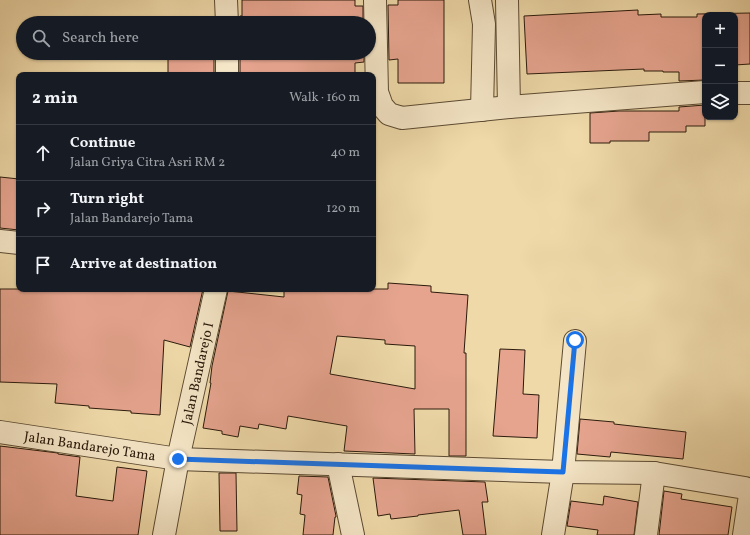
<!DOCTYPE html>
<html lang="en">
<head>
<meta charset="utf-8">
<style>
  body { margin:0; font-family:Vollkorn,serif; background:#20242c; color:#f1f3f6 }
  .controls { position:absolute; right:12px; top:12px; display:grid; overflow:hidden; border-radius:8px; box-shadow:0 1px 3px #0004 }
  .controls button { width:36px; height:36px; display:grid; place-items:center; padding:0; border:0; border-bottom:1px solid #363941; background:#171b24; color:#f1f3f6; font:20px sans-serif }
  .stop { position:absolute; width:12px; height:12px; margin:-9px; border:3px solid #1a73e8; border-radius:50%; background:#fff }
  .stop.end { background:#1a73e8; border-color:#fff; box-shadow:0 1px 4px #0008 }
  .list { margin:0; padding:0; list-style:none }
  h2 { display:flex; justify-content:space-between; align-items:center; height:52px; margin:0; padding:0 16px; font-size:17px }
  h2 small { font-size:13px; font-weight:400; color:#9ea1a6 }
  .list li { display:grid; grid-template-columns:26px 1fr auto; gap:12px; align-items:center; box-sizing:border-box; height:56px; padding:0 16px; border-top:1px solid #363941 }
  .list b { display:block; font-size:15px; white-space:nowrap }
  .list p { margin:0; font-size:13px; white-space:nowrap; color:#9ea1a6 }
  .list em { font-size:13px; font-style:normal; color:#9ea1a6 }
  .icon { flex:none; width:22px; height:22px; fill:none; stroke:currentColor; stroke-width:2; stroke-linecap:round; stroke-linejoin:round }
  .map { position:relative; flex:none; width:750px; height:535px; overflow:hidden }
  .search { position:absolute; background:#171b24; box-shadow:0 1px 3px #0004; left:16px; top:16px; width:360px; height:44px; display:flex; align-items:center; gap:10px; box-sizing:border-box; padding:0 14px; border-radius:22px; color:#9ea1a6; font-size:15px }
  .panel { position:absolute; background:#171b24; box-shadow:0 1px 3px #0004; left:16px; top:72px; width:360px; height:220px; border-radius:8px }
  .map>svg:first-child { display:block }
</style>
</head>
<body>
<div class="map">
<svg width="750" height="535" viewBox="0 0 750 535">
  <rect width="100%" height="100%" fill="#efd9a9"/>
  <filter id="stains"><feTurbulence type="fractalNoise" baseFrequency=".005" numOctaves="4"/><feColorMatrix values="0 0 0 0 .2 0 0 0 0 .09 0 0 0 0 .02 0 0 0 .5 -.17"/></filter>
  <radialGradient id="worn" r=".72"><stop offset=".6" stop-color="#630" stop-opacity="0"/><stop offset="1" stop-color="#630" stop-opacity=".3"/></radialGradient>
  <path fill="#e6a48f" stroke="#2a1a0b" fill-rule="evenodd" d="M 242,0 L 355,0 L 355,6 L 363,6 L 363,23 L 240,23 L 240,16 L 242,16 Z
    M 398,0 L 444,0 L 444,83 L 398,83 L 398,59 L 389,60 L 388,5 L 398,5 Z
    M 638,10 L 638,15 L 661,14 L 661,17 L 697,17 L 697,14 L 750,13 L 750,64 L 735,65 L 735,15 L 705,15 L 705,80 L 679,81 L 679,72 L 663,72 L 663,71 L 644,71 L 644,69 L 527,74 L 524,16 Z
    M 168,53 L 214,53 L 214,75 L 168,75 Z
    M 240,53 L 364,53 L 364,62 L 355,63 L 355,75 L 240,75 Z
    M 705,105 L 705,126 L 686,126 L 686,132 L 649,132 L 649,141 L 610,141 L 610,143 L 590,143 L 590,113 L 619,111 L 679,111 L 679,107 Z
    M 0,177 L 19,179 L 19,230 L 0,228 Z
    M 388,283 L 431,286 L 431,292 L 468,295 L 464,353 L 466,353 L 466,456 L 449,456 L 449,409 L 414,409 L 415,454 L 344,451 L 347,426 L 288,416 L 286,429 L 259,424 L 258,429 L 240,426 L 238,437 L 222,434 L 222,431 L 203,428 L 211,383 L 210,383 L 212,366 L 228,291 L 284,297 L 284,289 L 388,289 ZM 337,336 L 385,340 L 385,344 L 415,346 L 415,389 L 330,374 Z
    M 0,289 L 203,289 L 190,347 L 164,340 L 160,415 L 131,413 L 131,411 L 89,408 L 89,406 L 55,403 L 57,384 L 0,382 Z
    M 500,349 L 525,350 L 523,394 L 539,395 L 537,438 L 493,436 Z
    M 580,419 L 614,422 L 614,424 L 686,432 L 683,459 L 611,452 L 610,457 L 577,454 Z
    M 0,446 L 58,453 L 58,454 L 80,457 L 76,496 L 113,501 L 117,467 L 147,471 L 138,535 L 0,535 Z
    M 219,473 L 236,473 L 237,531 L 220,531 Z
    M 299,476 L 328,477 L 336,516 L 336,517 L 335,517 L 333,535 L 303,535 L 305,515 L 300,514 L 302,495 L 297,494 Z
    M 373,478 L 485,482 L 488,502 L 482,502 L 486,535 L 463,535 L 459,510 L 418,515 L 418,516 L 391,519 L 390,514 L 378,516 Z
    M 664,491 L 682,494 L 681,499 L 732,507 L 728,535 L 659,535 Z
    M 604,496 L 638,502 L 634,535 L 597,535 L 598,530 L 567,526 L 571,501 L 603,505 Z"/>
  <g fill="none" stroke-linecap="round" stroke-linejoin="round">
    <defs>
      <g id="minor">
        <path d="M 226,0 L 227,23"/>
        <path d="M 375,0 L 377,92 L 382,106 L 389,114 L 402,118 L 509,107 L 705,92"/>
        <path d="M 480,0 L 484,24 L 482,110"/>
        <path d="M 507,0 L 509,107"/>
        <path d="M 227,53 L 227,75"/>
        <path d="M 735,93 L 750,93"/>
        <path d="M 0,241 L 19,243"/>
        <path id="s1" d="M 0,432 L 178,459 L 563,472 L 654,473 L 745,488 L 748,490 L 750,495 L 744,535"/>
        <path d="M 338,464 L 353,535"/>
        <path id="s2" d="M 164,535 L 178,459 L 216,289"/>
        <path d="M 553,535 L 563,472 L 575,341"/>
        <path d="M 646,535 L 654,473"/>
      </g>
    </defs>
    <use href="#minor" stroke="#5b4a32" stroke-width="24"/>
    <use href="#minor" stroke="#f5e6c7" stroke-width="22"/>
  </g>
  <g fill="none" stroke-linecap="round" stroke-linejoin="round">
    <path stroke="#1a73e8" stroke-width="5" d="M 178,459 L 563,472 L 575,340"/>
  </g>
  <g text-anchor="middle" stroke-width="3" stroke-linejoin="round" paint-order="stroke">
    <g font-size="14" fill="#2a1a0b" stroke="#f5e6c7">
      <text dy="5" stroke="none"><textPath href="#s2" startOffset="165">Jalan Bandarejo I</textPath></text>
      <text dy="5" stroke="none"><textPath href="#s1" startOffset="91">Jalan Bandarejo Tama</textPath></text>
    </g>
  </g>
  <rect width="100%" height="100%" filter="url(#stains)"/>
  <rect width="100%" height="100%" fill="url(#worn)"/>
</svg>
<div class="controls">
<button>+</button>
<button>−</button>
<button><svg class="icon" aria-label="layers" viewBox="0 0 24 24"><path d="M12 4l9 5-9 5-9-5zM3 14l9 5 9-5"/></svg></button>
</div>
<div class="stop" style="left:575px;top:340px"></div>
<div class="stop end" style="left:178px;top:459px"></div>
<div class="search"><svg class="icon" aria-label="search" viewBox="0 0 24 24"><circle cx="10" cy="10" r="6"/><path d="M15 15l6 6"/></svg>Search here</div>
<section class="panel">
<h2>2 min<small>Walk · 160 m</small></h2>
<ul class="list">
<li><svg class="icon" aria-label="ahead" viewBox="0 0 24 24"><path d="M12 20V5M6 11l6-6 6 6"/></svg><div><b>Continue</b><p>Jalan Griya Citra Asri RM 2</p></div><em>40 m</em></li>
<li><svg class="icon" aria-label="right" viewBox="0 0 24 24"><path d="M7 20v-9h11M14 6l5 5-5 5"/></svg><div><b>Turn right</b><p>Jalan Bandarejo Tama</p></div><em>120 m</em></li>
<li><svg class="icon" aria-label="arrive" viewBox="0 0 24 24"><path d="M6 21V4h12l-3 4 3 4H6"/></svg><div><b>Arrive at destination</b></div></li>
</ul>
</section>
</div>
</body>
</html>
